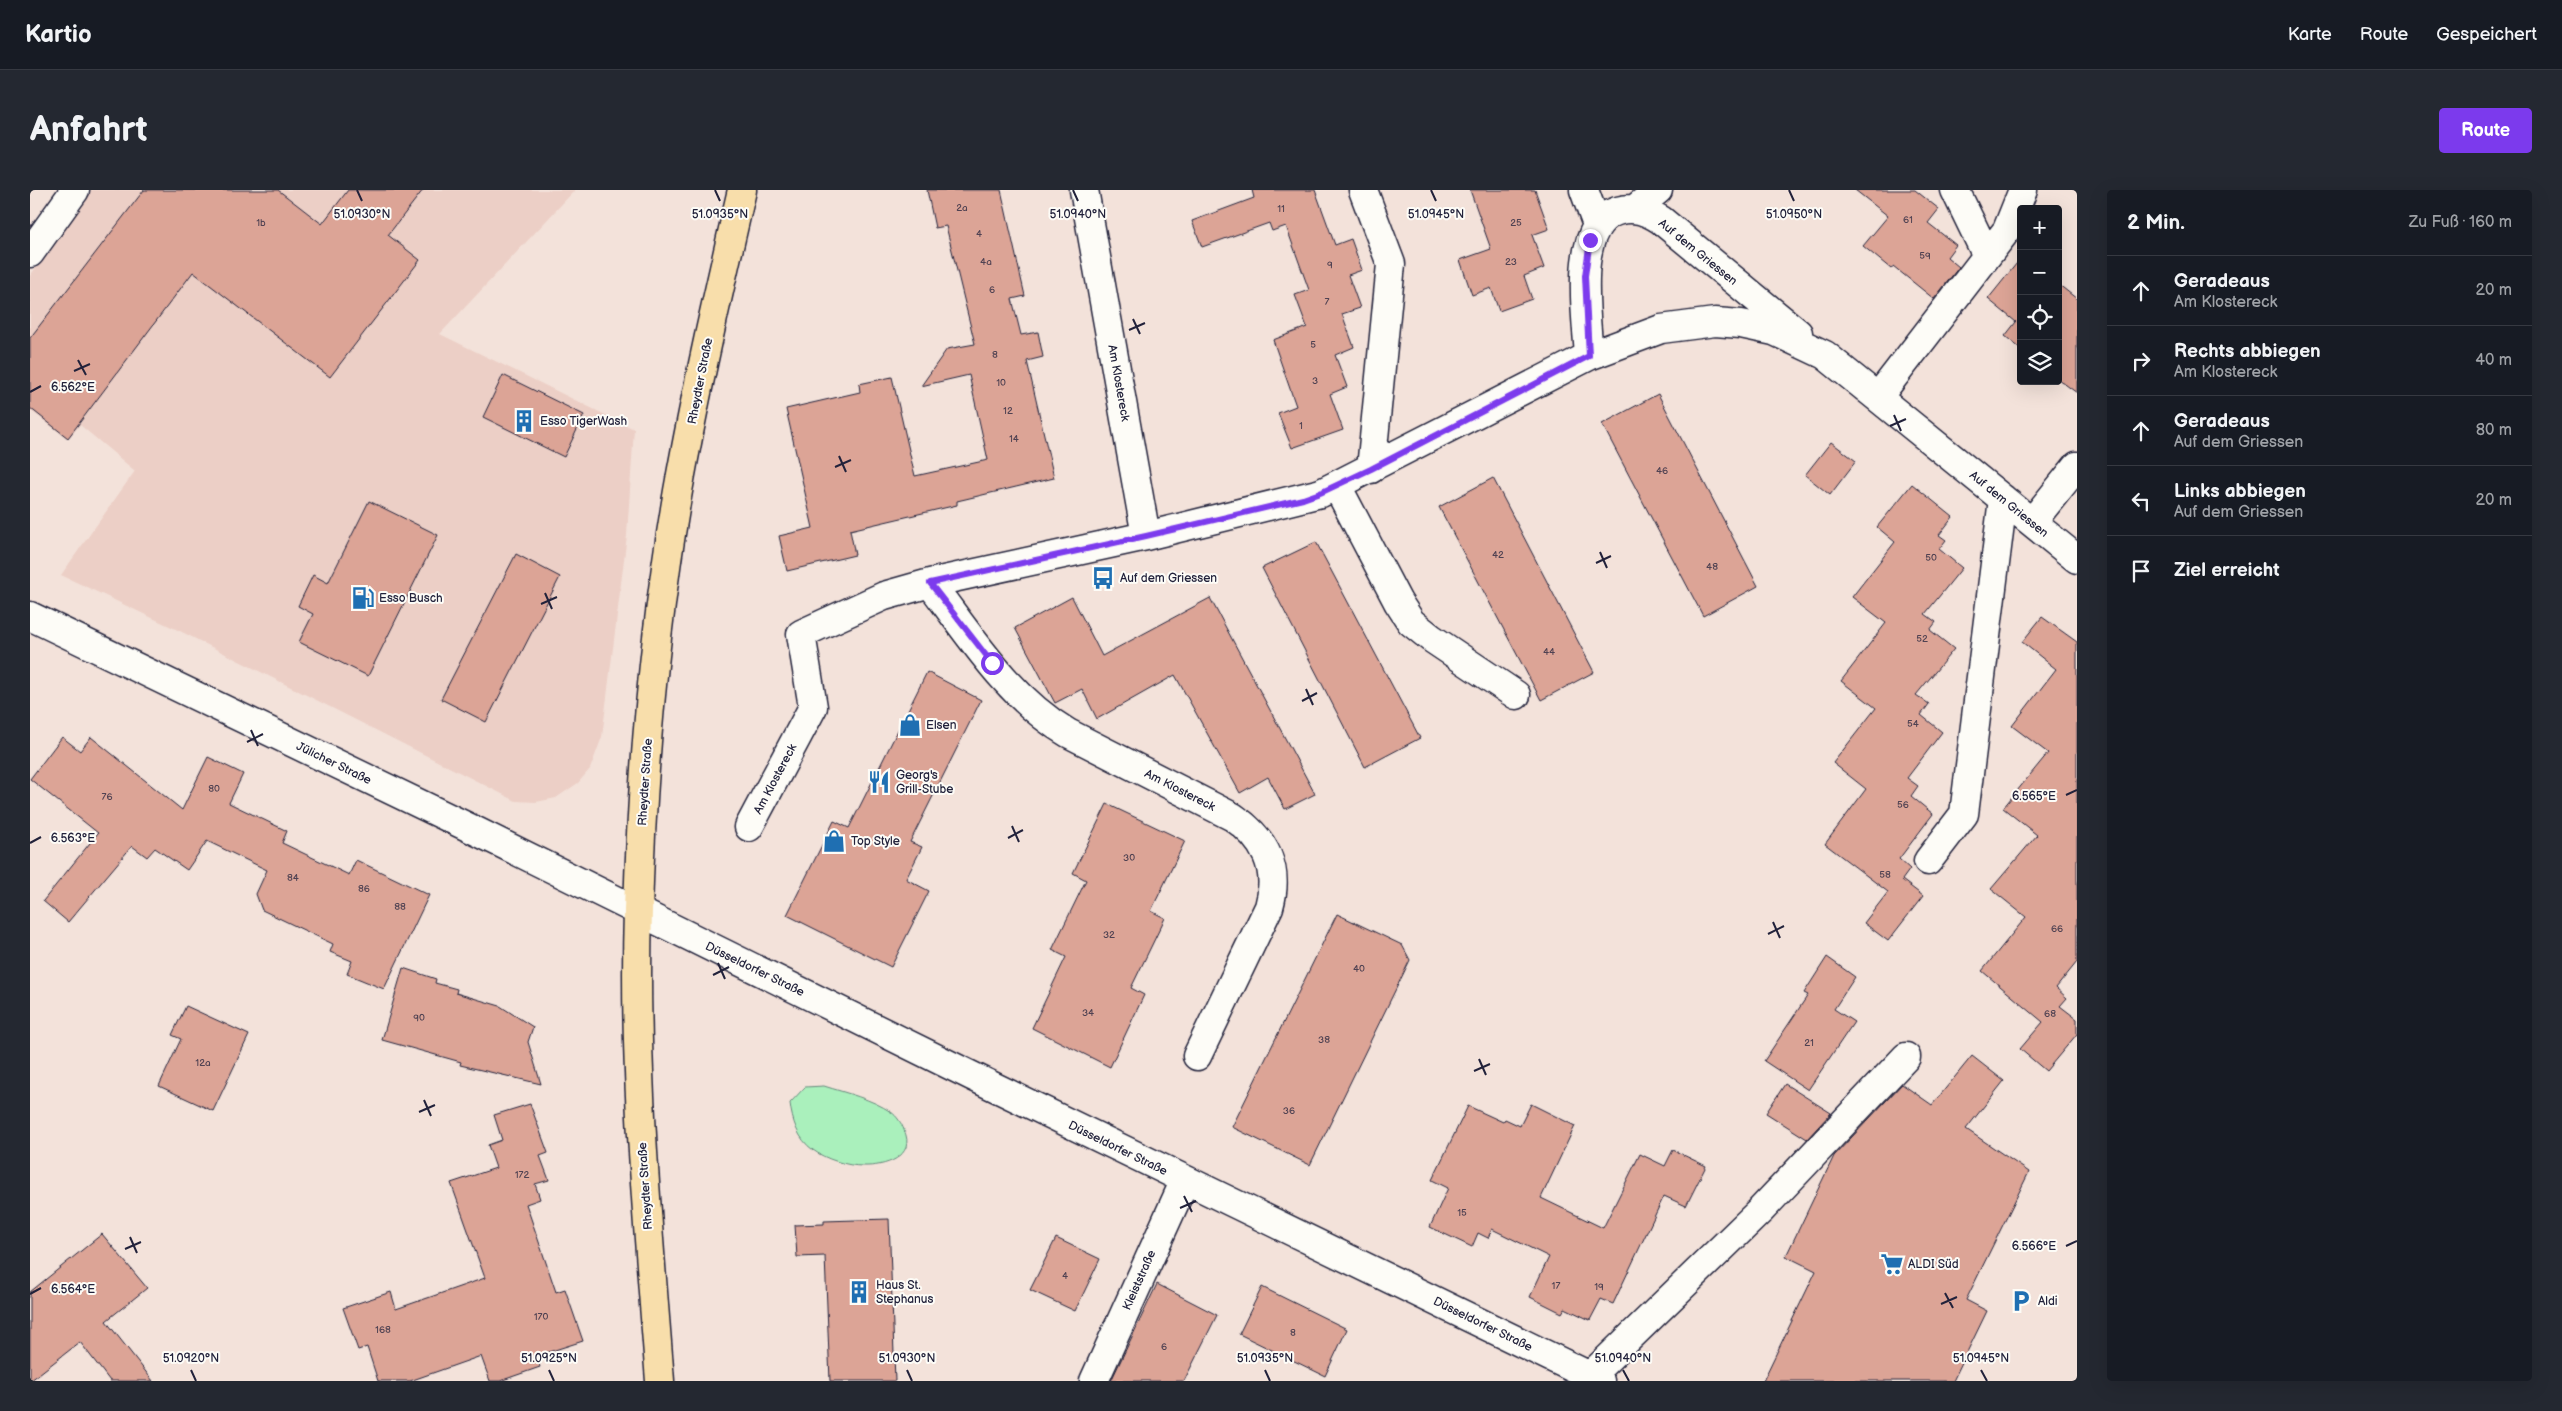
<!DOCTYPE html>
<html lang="de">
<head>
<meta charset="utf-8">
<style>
  body { margin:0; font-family:"Balsamiq Sans",sans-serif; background:#242831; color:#f1f3f6 }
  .controls { position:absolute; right:15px; top:15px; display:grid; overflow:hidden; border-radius:5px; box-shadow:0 5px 20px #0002 }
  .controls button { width:45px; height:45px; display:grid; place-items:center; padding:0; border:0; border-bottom:1px solid #363941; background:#171b24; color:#f1f3f6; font:25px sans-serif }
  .stop { position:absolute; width:15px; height:15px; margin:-11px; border:4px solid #7c3aed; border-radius:50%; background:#fff }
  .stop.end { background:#7c3aed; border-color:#fff; box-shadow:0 1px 5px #0008 }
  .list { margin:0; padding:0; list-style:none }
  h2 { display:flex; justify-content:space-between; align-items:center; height:65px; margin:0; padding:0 20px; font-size:21px }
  h2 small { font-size:16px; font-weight:400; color:#9ea1a6 }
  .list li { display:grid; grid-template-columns:32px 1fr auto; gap:15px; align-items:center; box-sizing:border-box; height:70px; padding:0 20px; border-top:1px solid #363941 }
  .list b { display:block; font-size:19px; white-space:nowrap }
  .list p { margin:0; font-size:16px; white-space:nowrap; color:#9ea1a6 }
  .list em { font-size:16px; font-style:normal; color:#9ea1a6 }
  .icon { flex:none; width:28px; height:28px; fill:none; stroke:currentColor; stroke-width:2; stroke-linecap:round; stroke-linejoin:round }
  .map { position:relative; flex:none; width:2047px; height:1191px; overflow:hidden; border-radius:5px }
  header { display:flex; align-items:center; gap:30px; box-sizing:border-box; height:70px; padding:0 25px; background:#171b24; border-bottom:1px solid #363941 }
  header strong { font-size:24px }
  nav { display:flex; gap:28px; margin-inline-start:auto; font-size:18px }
  .intro { display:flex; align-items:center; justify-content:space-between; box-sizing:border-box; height:120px; padding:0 30px }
  h1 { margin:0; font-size:35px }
  .button { padding:12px 22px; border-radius:5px; background:#7c3aed; color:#fff; font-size:18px; font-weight:700 }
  main { display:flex; gap:30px; padding:0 30px }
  aside { flex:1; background:#171b24; border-radius:5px; box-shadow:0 5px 20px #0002 }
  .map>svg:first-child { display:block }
</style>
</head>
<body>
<header>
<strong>Kartio</strong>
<nav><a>Karte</a><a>Route</a><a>Gespeichert</a></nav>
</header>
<div class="intro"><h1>Anfahrt</h1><a class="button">Route</a></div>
<main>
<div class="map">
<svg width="2047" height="1191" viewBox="0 0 2047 1191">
  <rect width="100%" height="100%" fill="#f3e2da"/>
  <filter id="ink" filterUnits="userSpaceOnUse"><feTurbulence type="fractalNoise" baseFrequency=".02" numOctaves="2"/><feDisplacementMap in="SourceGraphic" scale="10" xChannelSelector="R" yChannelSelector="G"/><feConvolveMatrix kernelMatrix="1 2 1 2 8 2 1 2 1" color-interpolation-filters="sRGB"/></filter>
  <g filter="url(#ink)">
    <path fill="#eccfc6" d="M 61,0 L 545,0 L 410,144 L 604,239 L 597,345 L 572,547 L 560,579 L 548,593 L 526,608 L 506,612 L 486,611 L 150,441 L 31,385 L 105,281 L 50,235 L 38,249 L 0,220 L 0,86 Z"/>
    <path fill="#aaf0bc" stroke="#66897c" d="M 794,896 C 816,903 842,909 861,922 C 867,926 872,934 874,940 C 887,967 854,977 833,976 C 817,976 795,969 783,960 C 768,949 762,931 760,913 L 775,897 Z"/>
    <path fill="#dca496" stroke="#22223b" d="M 114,0 L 248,0 L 292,34 L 318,0 L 393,0 L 358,45 L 390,70 L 300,187 L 163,82 L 38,248 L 0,218 L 0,148 Z
      M 897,0 L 971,0 L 995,106 L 982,109 L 991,145 L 1008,142 L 1013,167 L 997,171 L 1024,288 L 927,311 L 927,315 L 820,340 L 825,365 L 757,381 L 749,346 L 783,338 L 756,219 L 830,202 L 829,194 L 862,187 L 885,286 L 958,270 L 939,185 L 891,196 L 917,159 L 945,154 L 916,36 L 905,38 Z
      M 1222,0 L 1285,0 L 1305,55 L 1321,49 L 1332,80 L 1318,85 L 1330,118 L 1312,124 L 1324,157 L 1305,165 L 1317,197 L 1300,204 L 1313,240 L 1262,258 L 1248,223 L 1266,216 L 1243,150 L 1277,137 L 1265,105 L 1279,100 L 1256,36 L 1242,41 L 1239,33 L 1172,57 L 1162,31 L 1224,8 Z
      M 1440,0 L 1505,0 L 1519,39 L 1502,45 L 1514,78 L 1494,86 L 1502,109 L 1469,121 L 1461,98 L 1442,105 L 1430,70 L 1461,59 Z
      M 1825,0 L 1885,0 L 1909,19 L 1898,33 L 1926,55 L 1917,67 L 1929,77 L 1904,109 L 1863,76 L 1861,79 L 1833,56 L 1858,26 Z
      M 1991,68 L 1991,159 L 1975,146 L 1986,132 L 1958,109 Z
      M 2028,94 L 2047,109 L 2047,203 L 2028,189 Z
      M 473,185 L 554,225 L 534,267 L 453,227 Z
      M 1628,204 L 1728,396 L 1673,426 L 1572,234 Z
      M 1801,252 L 1826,271 L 1800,305 L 1775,285 Z
      M 1463,288 L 1564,482 L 1511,510 L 1409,317 Z
      M 1882,294 L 1923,327 L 1909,345 L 1916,350 L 1909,359 L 1932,378 L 1895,424 L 1906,432 L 1900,440 L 1924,459 L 1886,505 L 1899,514 L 1891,525 L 1912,542 L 1877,588 L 1888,596 L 1881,606 L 1903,624 L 1869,669 L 1880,679 L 1872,690 L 1893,706 L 1858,751 L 1834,733 L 1858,702 L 1795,654 L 1836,599 L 1803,573 L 1846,518 L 1811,491 L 1856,433 L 1822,407 L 1865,352 L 1847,337 Z
      M 339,311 L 408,345 L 338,486 L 269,452 L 283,424 L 268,416 L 283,385 L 298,393 Z
      M 1286,352 L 1390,548 L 1335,577 L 1232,378 Z
      M 486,364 L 530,387 L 456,532 L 411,509 Z
      M 1042,407 L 1072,466 L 1180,408 L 1285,604 L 1255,619 L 1238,587 L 1210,603 L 1145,485 L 1067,529 L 1052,499 L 1025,513 L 985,438 Z
      M 2012,427 L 2047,452 L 2047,772 L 2026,798 L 2037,808 L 2030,816 L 2047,829 L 2047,844 L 2016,881 L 1990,859 L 2013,832 L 1952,781 L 1996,727 L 1961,699 L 2007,645 L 1973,618 L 2018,563 L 1982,536 L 2026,479 L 1992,452 Z
      M 897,482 L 951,510 L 880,652 L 892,657 L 876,689 L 899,701 L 861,777 L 757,725 L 804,631 L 819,638 Z
      M 32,547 L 50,561 L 61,547 L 152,620 L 178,567 L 213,584 L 199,613 L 257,641 L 252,653 L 319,685 L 326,670 L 399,705 L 354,799 L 317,784 L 322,771 L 300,762 L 303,754 L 232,720 L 226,704 L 237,680 L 177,651 L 157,680 L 125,658 L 117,667 L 102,656 L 38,732 L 13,711 L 68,643 L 0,589 Z
      M 1077,614 L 1155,651 L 1121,721 L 1135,728 L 1101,798 L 1114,805 L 1080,877 L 1002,838 L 1036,767 L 1022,760 L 1056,690 L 1043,683 Z
      M 1307,724 L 1372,755 L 1380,770 L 1280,975 L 1202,937 Z
      M 1797,767 L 1825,787 L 1804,819 L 1824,832 L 1778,900 L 1734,871 L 1778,805 L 1774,803 Z
      M 373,778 L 406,789 L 405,793 L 427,799 L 426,803 L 470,816 L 503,837 L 498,852 L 511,894 L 430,875 L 431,872 L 352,850 Z
      M 156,816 L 219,845 L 183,921 L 129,896 L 151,849 L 142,845 Z
      M 1942,866 L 1974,891 L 1936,939 L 1999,982 L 1936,1110 L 1957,1121 L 1923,1191 L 1733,1191 L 1786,1081 L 1756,1066 L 1804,966 L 1872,894 L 1902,915 Z
      M 1755,894 L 1801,923 L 1777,949 L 1736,923 Z
      M 500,914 L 518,963 L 510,966 L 519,990 L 505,994 L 510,1009 L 496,1014 L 526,1102 L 535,1099 L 553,1151 L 506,1166 L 510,1177 L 470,1191 L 460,1191 L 451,1166 L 380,1191 L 348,1191 L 337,1157 L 328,1160 L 313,1118 L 361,1102 L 366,1119 L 455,1088 L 421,993 L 466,978 L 458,955 L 472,950 L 464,925 Z
      M 1501,914 L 1545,936 L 1511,1008 L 1573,1038 L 1610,964 L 1635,976 L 1643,960 L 1676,976 L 1656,1016 L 1634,1006 L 1583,1114 L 1571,1109 L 1560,1130 L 1535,1118 L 1532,1123 L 1500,1107 L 1519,1067 L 1462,1039 L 1458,1048 L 1448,1043 L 1442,1057 L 1400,1037 L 1418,998 L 1402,990 L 1438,916 L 1473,932 L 1475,929 L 1490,936 Z
      M 859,1029 L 865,1191 L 800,1191 L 795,1066 L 767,1067 L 765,1035 L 794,1034 L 794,1031 Z
      M 72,1044 L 117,1098 L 76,1131 L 123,1191 L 80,1191 L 50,1152 L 0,1191 L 0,1102 Z
      M 1026,1048 L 1070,1069 L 1045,1121 L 1000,1100 Z
      M 1127,1094 L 1187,1125 L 1154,1191 L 1081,1191 Z
      M 1232,1097 L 1317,1139 L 1295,1186 L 1209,1144 Z"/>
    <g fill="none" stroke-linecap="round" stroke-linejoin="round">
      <defs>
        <path id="minor" d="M 1333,0 L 1361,74 L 1341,279
          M 1554,0 L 1567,35
          M 1925,0 L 1957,66
          M 1605,19 L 1628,0
          M 0,63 L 45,0
          M 1559,166 C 1557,129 1541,35 1587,21 C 1604,16 1617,21 1631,30 L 1768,143
          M 1848,207 L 1977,40 L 1993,0
          M 1307,296 L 1368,412 L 1381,432 L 1401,448 L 1486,505
          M 2002,332 L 2047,276
          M 1116,346 L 1291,303 L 1559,166 L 1631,139 L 1685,132 L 1711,134 L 1744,141 L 1795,165 L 2047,369
          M 900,393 C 941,447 979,508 1038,543 L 1203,627 C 1235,649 1250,678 1239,717 L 1167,866
          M 0,426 L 444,640 L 942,886 L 1570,1191
          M 719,637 L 783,517 L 771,444 L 854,406 L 900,393 L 1116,346 L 1054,0
          M 1898,671 L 1934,624 L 1973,309
          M 1560,1186 L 1730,1021 L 1876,867
          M 1064,1191 L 1155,990"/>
        <path id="major" d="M 630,1191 C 618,1035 603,878 608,721 C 612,581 624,439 648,301 C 666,200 689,100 712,0"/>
      </defs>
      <use href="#minor" stroke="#22223b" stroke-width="31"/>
      <use href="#major" stroke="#22223b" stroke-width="31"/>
      <use href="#minor" stroke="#fdfcf7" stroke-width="28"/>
      <use href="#major" stroke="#f8deab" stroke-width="28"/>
    </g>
  </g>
  <g fill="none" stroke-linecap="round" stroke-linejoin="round" filter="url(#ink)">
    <path stroke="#7c3aed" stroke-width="6" d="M 962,473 L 900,393 L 1116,346 L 1273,309 L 1290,303 L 1341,279 L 1559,166 L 1555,86 L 1560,50"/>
  </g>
  <path fill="none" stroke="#22223b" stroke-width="2" d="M 327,0 L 332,11M 685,0 L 690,11M 1043,0 L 1048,11M 1401,0 L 1406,11M 1759,0 L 1764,11M 1103,129 L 1110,144M 1099,140 L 1115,133M 48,170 L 56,185M 44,181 L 60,174M 0,202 L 11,196M 1864,225 L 1871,241M 1860,236 L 1876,229M 809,266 L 816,282M 805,277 L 821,270M 1570,362 L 1577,378M 1566,373 L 1581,366M 515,403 L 522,419M 511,414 L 527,407M 1276,499 L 1283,515M 1272,511 L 1287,503M 221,540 L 228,556M 217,552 L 233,544M 2036,605 L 2047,600M 982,636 L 989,652M 978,648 L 993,640M 0,653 L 11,647M 1743,732 L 1750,748M 1738,744 L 1754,736M 688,773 L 695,789M 683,785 L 699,777M 1449,869 L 1456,885M 1444,881 L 1460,874M 394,910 L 401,926M 389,922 L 405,915M 1154,1006 L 1162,1022M 1150,1018 L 1166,1011M 100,1047 L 107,1063M 2036,1056 L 2047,1051M 95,1059 L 111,1052M 1915,1103 L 1923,1118M 0,1104 L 11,1098M 1911,1114 L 1927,1107M 161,1180 L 166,1191M 519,1180 L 524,1191M 877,1180 L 882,1191M 1235,1180 L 1240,1191M 1593,1180 L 1599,1191M 1951,1180 L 1957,1191"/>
  <defs>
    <symbol id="building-bare" viewBox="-9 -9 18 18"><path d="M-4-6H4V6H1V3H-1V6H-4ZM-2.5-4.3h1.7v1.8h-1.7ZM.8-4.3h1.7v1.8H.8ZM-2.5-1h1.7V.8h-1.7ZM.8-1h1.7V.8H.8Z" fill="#1f6fb2" stroke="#fdfcf7" stroke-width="2.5" paint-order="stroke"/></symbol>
    <symbol id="bus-bare" viewBox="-9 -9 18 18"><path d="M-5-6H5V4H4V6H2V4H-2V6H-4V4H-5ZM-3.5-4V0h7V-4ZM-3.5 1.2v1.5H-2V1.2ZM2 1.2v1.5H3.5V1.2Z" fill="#1f6fb2" stroke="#fdfcf7" stroke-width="2.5" paint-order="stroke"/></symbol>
    <symbol id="fuel-bare" viewBox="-9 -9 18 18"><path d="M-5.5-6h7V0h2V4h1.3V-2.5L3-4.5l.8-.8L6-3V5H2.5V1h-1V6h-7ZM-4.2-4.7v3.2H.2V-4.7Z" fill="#1f6fb2" stroke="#fdfcf7" stroke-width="2.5" paint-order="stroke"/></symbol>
    <symbol id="shop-bare" viewBox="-9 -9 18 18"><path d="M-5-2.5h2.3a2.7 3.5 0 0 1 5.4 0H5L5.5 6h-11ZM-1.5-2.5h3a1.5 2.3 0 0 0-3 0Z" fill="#1f6fb2" stroke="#fdfcf7" stroke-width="2.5" paint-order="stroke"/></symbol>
    <symbol id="restaurant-bare" viewBox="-9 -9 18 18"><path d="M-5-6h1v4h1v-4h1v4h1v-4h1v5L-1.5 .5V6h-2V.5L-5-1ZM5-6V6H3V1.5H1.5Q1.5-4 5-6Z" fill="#1f6fb2" stroke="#fdfcf7" stroke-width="2.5" paint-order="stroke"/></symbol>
    <symbol id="supermarket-bare" viewBox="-9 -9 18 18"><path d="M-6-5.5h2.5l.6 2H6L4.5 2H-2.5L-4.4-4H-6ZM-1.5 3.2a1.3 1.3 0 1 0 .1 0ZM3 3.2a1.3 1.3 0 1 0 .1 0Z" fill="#1f6fb2" stroke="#fdfcf7" stroke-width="2.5" paint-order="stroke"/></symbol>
    <symbol id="parking-bare" viewBox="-9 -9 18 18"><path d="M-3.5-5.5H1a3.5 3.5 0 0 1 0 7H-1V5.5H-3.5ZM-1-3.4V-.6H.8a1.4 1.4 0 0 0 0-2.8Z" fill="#1f6fb2" stroke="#fdfcf7" stroke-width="2.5" paint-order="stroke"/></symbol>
  </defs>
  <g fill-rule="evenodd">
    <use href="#building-bare" x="478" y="215" width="32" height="32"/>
    <use href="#bus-bare" x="1057" y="372" width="32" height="32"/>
    <use href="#fuel-bare" x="317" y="392" width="32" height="32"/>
    <use href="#shop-bare" x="864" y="519" width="32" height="32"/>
    <use href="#restaurant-bare" x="833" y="576" width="32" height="32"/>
    <use href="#shop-bare" x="788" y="635" width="32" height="32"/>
    <use href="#supermarket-bare" x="1846" y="1058" width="32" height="32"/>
    <use href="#building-bare" x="813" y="1086" width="32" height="32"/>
    <use href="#parking-bare" x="1975" y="1095" width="32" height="32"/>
  </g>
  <g text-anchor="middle" stroke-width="4" stroke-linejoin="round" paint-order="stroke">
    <g font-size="10" fill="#504252">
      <text x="932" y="21">2a</text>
      <text x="1251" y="22">11</text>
      <text x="1878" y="33">61</text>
      <text x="231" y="36">1b</text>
      <text x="1486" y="36">25</text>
      <text x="949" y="47">4</text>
      <text x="1895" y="69">59</text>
      <text x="956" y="75">4a</text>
      <text x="1481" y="75">23</text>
      <text x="1300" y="78">9</text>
      <text x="962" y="103">6</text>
      <text x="1297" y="115">7</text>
      <text x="1283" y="158">5</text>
      <text x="965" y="168">8</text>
      <text x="1285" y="194">3</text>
      <text x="971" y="196">10</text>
      <text x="978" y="224">12</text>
      <text x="1271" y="239">1</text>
      <text x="984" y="252">14</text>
      <text x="1632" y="284">46</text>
      <text x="1468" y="368">42</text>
      <text x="1901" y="371">50</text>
      <text x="1682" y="380">48</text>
      <text x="1892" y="452">52</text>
      <text x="1519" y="465">44</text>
      <text x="1883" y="537">54</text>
      <text x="184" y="602">80</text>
      <text x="77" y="610">76</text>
      <text x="1873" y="618">56</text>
      <text x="1099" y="671">30</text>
      <text x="1855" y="688">58</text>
      <text x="263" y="691">84</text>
      <text x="334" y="702">86</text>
      <text x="370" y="720">88</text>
      <text x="2027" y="742">66</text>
      <text x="1079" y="748">32</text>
      <text x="1329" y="782">40</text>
      <text x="1058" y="826">34</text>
      <text x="2020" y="827">68</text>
      <text x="389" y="831">90</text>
      <text x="1294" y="853">38</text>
      <text x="1779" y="856">21</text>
      <text x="173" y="876">12a</text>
      <text x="1259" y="924">36</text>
      <text x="492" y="988">172</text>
      <text x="1432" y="1026">15</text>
      <text x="1035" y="1089">4</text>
      <text x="1526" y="1099">17</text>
      <text x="1569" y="1100">19</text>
      <text x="511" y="1130">170</text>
      <text x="353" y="1143">168</text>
      <text x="1263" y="1146">8</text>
      <text x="1134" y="1160">6</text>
    </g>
    <g font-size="12" fill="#22223b" stroke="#fdfcf7">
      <text transform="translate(1668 62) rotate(39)" y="4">Auf dem Griessen</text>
      <text transform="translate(670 191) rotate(-79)" y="4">Rheydter Straße</text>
      <text transform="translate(1089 193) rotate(80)" y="4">Am Klostereck</text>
      <text transform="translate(1979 314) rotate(39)" y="4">Auf dem Griessen</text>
      <text transform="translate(304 573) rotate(26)" y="4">Jülicher Straße</text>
      <text transform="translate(745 589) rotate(-62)" y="4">Am Klostereck</text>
      <text transform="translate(615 592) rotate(-86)" y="4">Rheydter Straße</text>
      <text transform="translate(1150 600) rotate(27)" y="4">Am Klostereck</text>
      <text transform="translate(725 779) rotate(26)" y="4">Düsseldorfer Straße</text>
      <text transform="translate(1088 958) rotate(26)" y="4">Düsseldorfer Straße</text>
      <text transform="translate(615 996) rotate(-94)" y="4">Rheydter Straße</text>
      <text transform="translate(1109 1090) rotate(-66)" y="4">Kleiststraße</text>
      <text transform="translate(1453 1134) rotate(26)" y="4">Düsseldorfer Straße</text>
    </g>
    <g font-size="12" fill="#22223b" stroke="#fdfcf7" text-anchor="start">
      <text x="510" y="235">Esso TigerWash</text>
      <text x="1090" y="392">Auf dem Griessen</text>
      <text x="349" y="412">Esso Busch</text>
      <text x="896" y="539">Elsen</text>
      <text x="866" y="589">Georg's<tspan x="866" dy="14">Grill-Stube</tspan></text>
      <text x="821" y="655">Top Style</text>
      <text x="1878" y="1078">ALDI Süd</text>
      <text x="846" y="1099">Haus St.<tspan x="846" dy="14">Stephanus</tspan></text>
      <text x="2008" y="1115">Aldi</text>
    </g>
  </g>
  <g font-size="12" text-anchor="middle" fill="#22223b" stroke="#fdfcf7" stroke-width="4" stroke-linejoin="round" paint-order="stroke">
    <text x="332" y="28">51.0930°N</text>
    <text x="690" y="28">51.0935°N</text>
    <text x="1048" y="28">51.0940°N</text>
    <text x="1406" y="28">51.0945°N</text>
    <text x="1764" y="28">51.0950°N</text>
    <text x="43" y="201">6.562°E</text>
    <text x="2004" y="610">6.565°E</text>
    <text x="43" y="652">6.563°E</text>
    <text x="2004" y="1060">6.566°E</text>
    <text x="43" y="1103">6.564°E</text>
    <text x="161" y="1172">51.0920°N</text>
    <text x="519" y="1172">51.0925°N</text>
    <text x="877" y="1172">51.0930°N</text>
    <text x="1235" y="1172">51.0935°N</text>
    <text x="1593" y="1172">51.0940°N</text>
    <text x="1951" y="1172">51.0945°N</text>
  </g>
</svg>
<div class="controls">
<button>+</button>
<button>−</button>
<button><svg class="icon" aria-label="locate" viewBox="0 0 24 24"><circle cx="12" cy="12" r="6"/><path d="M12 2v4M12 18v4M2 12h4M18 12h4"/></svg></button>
<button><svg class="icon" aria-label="layers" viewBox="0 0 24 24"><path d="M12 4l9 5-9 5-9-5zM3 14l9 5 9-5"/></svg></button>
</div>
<div class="stop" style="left:962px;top:473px"></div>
<div class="stop end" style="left:1560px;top:50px"></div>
</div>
<aside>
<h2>2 Min.<small>Zu Fuß · 160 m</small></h2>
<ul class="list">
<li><svg class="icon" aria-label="ahead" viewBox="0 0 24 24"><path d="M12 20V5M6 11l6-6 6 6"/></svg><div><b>Geradeaus</b><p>Am Klostereck</p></div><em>20 m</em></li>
<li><svg class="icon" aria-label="right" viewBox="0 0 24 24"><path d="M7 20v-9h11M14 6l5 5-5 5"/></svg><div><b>Rechts abbiegen</b><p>Am Klostereck</p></div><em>40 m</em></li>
<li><svg class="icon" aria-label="ahead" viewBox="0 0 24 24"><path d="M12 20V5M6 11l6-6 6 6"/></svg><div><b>Geradeaus</b><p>Auf dem Griessen</p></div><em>80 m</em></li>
<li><svg class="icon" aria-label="left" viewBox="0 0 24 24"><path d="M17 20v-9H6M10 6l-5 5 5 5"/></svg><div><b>Links abbiegen</b><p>Auf dem Griessen</p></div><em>20 m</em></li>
<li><svg class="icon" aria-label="arrive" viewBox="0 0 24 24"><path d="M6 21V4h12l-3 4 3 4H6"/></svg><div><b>Ziel erreicht</b></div></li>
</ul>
</aside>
</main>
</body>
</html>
